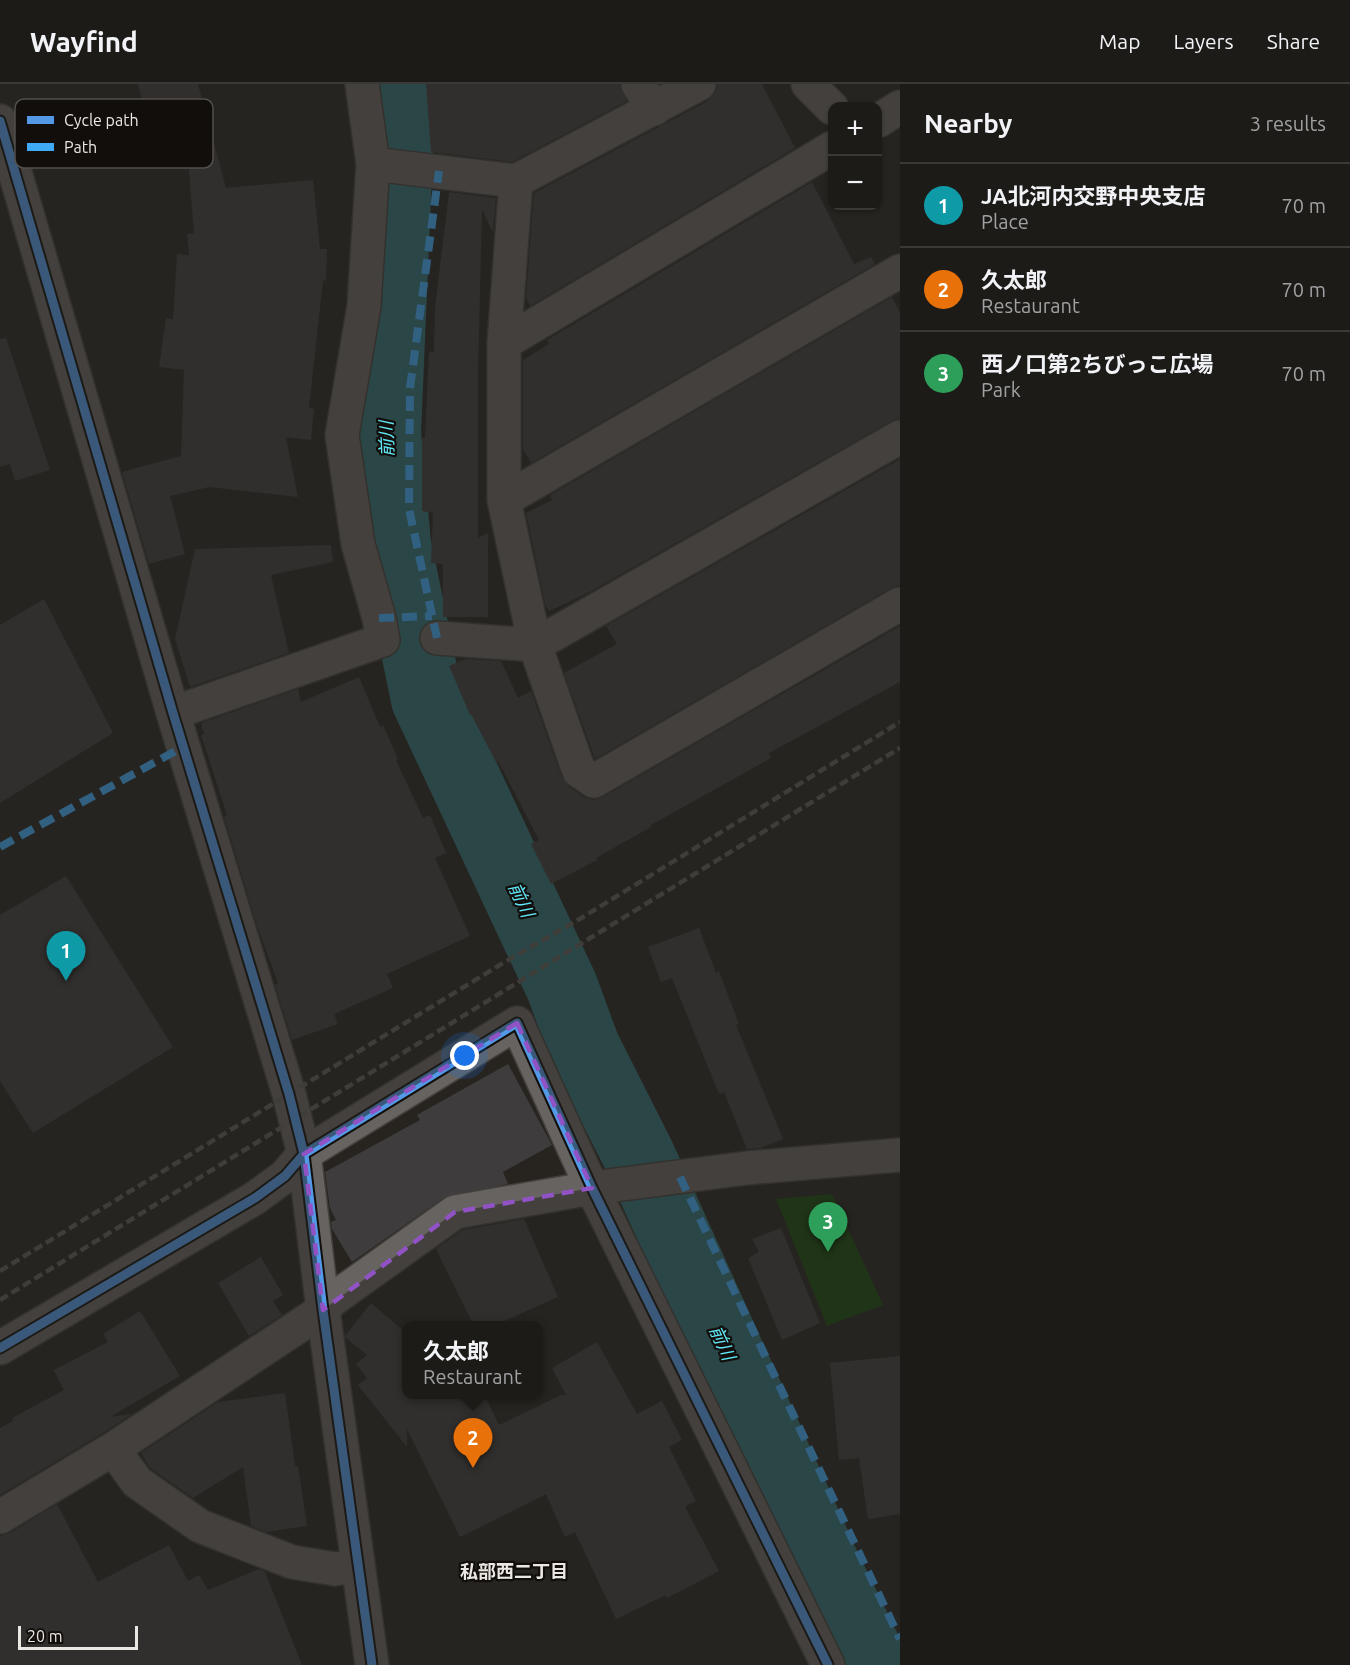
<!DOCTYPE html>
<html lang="en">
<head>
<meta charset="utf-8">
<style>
  body { margin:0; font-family:Ubuntu,"Noto Sans JP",sans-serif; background:#252421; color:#f1f3f6 }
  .controls { position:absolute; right:18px; top:18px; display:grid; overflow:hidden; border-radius:12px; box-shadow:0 2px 4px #0004 }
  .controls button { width:54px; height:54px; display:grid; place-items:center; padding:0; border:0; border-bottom:2px solid #3b3937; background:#1d1b18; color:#f1f3f6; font:30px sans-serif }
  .scale { position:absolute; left:18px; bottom:15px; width:120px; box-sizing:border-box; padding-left:6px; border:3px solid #ebe8e3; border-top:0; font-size:16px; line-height:21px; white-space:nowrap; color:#ebe8e3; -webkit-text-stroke:4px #110e0b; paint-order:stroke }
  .you { position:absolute; left:465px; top:972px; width:21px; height:21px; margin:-15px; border:4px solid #fff; border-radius:50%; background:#1a73e8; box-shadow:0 0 0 9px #1a73e833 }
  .badge { display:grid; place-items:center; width:39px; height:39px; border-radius:50%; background:#8c9099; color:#fff; font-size:20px; font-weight:700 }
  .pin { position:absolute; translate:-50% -50px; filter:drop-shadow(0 2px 3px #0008) }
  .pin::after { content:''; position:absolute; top:32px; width:21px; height:18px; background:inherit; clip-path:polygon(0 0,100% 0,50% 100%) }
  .popup { position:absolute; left:402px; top:1237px; width:141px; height:78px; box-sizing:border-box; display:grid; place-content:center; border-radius:12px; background:#1d1b18; filter:drop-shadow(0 2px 4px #0005); font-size:20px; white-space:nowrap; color:#a0a1a2 }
  .popup b { font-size:22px; color:#f1f3f6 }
  .popup::after { content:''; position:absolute; left:50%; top:100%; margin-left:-12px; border:12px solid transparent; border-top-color:#1d1b18 }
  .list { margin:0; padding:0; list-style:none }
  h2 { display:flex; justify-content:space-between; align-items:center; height:78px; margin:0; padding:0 24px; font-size:26px }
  h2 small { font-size:20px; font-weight:400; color:#a0a1a2 }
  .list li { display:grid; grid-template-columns:39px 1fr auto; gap:18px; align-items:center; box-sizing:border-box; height:84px; padding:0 24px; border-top:2px solid #3b3937 }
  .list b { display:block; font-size:22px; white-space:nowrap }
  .list p { margin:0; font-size:20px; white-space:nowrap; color:#a0a1a2 }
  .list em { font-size:20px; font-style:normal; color:#a0a1a2 }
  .map { position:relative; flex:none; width:900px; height:1581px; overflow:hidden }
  header { display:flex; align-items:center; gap:36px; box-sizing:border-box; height:84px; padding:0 30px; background:#1d1b18; border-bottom:2px solid #3b3937 }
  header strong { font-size:28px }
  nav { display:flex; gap:33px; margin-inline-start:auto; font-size:21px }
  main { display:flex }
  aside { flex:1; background:#1d1b18 }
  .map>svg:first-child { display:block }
</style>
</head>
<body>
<header>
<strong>Wayfind</strong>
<nav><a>Map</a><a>Layers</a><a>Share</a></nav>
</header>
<main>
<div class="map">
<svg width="900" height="1581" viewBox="0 0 900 1581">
  <rect width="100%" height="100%" fill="#272420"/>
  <path fill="#194a0c" d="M 832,1110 L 883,1221 L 827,1242 L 776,1115 Z"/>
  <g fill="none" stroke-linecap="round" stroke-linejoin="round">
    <path stroke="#307076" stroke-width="72" d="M 391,0 L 398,42 L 385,349 L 395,460 L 427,615 L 562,903 L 584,963 L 640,1074 L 824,1481 L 873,1581"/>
  </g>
  <path fill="#3e3c3c" d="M 138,0 L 198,0 L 226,104 L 313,96 L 320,165 L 327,165 L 326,197 L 323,196 L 309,324 L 314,325 L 311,356 L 286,353 L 298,413 L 209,403 L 170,412 L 185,470 L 149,480 L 122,388 L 181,372 L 184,286 L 159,283 L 166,234 L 173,235 L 177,170 L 189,171 L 187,150 L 194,149 L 188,76 L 160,83 Z
    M 426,0 L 619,0 L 627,17 L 512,78 L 431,68 Z
    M 718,0 L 762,0 L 795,64 L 530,222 L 526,214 L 534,109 L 708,17 L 715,9 Z
    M 812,98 L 854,180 L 871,173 L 875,180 L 531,379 L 523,365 L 523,276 L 549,260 L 547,256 Z
    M 449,108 L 496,114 L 493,149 L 482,125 L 478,288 L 478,454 L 488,449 L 488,533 L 443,533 L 443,480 L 431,479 L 433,429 L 422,427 L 422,354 L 425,354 L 429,268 L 434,268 L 435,224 Z
    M 892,213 L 900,229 L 900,334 L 891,337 L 588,509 L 549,527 L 545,520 L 526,429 L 552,416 L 550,411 Z
    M 6,254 L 50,386 L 15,397 L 10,380 L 0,383 L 0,255 Z
    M 900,375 L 900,501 L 891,504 L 595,675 L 564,589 L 617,560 L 606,542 Z
    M 331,461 L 333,478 L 271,491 L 289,569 L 190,603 L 175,555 L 195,465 Z
    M 44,515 L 113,649 L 0,719 L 0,541 Z
    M 900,542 L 900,598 L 769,669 L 771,674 L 651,741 L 651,743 L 596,774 L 597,776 L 551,800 L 531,760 L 539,756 L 498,677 L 496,678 L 471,630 L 470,631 L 449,582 L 465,575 L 501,577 L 518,614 L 531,607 L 562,694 L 569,703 L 584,713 L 594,716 L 603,713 Z
    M 359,593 L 380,643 L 383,641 L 398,675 L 396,676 L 423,734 L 430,731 L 446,769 L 435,774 L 470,852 L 387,890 L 393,904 L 334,930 L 338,940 L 292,956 L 275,901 L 278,899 L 256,839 L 224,732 L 227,731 L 201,651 L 204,650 L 201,639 L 298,605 L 301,618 Z
    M 66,792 L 173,963 L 33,1049 L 0,997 L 0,831 Z
    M 699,844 L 716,889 L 719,887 L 739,940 L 736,941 L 783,1055 L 761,1064 L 747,1065 L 724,1008 L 719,1010 L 672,894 L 661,898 L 648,863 Z
    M 508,980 L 552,1061 L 503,1088 L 508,1100 L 445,1113 L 352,1178 L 332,1145 L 331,1138 L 336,1136 L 330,1124 L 325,1088 L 420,1036 L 417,1031 Z
    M 524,1135 L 558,1213 L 493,1242 L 474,1242 L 436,1165 L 462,1146 Z
    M 781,1144 L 820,1239 L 782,1256 L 748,1174 L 759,1168 L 752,1155 Z
    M 261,1173 L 283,1211 L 273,1217 L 282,1231 L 249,1252 L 218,1199 Z
    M 371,1219 L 407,1250 L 407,1311 L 484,1311 L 499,1341 L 561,1311 L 566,1311 L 552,1284 L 597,1258 L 637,1330 L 662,1317 L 682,1356 L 669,1363 L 696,1417 L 685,1423 L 719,1487 L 667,1514 L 666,1511 L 616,1535 L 575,1448 L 565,1453 L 546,1410 L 460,1453 L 407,1345 L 407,1363 L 358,1301 L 367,1294 L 356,1280 L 367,1271 L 346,1254 L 345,1252 Z
    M 140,1227 L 180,1292 L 110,1333 L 132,1330 L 103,1349 L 0,1411 L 0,1344 L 13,1337 L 12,1334 L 64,1306 L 54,1286 L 108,1258 L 103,1250 Z
    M 900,1272 L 900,1430 L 868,1435 L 859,1374 L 839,1376 L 830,1279 Z
    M 285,1309 L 295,1382 L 298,1382 L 307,1442 L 266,1448 L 251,1442 L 243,1383 L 193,1414 L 150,1384 L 141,1369 L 218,1318 Z
    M 57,1420 L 98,1498 L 169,1461 L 188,1497 L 199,1491 L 208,1506 L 259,1485 L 265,1488 L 302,1581 L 0,1581 L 0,1452 L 10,1449 Z"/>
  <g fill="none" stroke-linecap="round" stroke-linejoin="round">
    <defs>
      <path id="minor" d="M 638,0 L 654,25
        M 808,0 L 832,24
        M 878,37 L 900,23
        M 373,80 L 516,97 L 504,259
        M 516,97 L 699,0
        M 900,353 L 535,561 L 579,687 L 594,697 L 900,520
        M 504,416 L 504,259 L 832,64
        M 437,554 L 535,561 L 504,416 L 900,187
        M 173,629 L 383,556 L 379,534 L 358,460 L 342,351 L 364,222 L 373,80 L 362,0
        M 0,1264 L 255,1114 L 285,1092 L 304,1070 L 517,939 L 592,1104 L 828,1581
        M 113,1365 L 137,1398 L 200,1442 L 292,1478 L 335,1485 L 358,1482
        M 0,1433 L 113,1365 L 323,1226 L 332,1216 L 455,1128 L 592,1104 L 747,1084 L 900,1071"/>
      <path id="tertiary" d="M 0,37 L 173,629 L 289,1010 L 304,1070 L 323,1226 L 372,1581"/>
    </defs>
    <use href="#minor" stroke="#44413d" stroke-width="36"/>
    <use href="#tertiary" stroke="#44413d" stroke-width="36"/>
    <use href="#minor" stroke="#666360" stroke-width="33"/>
    <use href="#tertiary" stroke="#666360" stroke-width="33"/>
    <path stroke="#5e5c59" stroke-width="4.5" stroke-dasharray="9 4.5" stroke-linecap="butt" d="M 0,1187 L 503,879 L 583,833 L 900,638
      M 0,1216 L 900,664"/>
    <path stroke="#3fa9f5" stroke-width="8" stroke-dasharray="15 8" stroke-linecap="butt" d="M 379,534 L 432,532
      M 437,554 L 409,425 L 410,304 L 439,87
      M 0,763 L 183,663
      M 680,1093 L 900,1555"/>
    <defs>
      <path id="cycleway" d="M 0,37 L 173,629 L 289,1010 L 304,1070 L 323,1226 L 372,1581
        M 0,1264 L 255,1114 L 285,1092 L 304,1070 L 517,939 L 592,1104 L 828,1581"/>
    </defs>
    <use href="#cycleway" stroke="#110e0b" stroke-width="13"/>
    <use href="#cycleway" stroke="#5399e6" stroke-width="9"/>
  </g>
  <path d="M0 0H900V1581H0ZM 517,939 L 592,1104 L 455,1128 L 323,1226 L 304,1070 Z" fill="#272420" fill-opacity=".55" fill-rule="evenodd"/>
  <path fill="none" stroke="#9152c6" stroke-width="4.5" stroke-dasharray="12 8" stroke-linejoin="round" d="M 517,939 L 592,1104 L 455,1128 L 323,1226 L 304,1070 Z"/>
  <g text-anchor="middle" stroke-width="4.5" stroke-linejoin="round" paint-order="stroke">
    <g font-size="18" font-style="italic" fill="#60e6f5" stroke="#110e0b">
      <text transform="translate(387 355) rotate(-92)" y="6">前川</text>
      <text transform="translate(521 816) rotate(65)" y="6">前川</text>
      <text transform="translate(722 1259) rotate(65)" y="6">前川</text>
    </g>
    <g font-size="18" font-weight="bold" fill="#ebe8e3" stroke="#110e0b">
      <text x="514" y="1494">私部西二丁目</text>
    </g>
  </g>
  <rect x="15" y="15" width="198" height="69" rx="9" fill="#110e0b" stroke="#524f4c" stroke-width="1.5"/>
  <rect x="27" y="32" width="27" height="8" fill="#5399e6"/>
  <rect x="27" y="59" width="27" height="8" fill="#3fa9f5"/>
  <g font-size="16" fill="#ebe8e3">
    <text x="64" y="42">Cycle path</text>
    <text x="64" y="69">Path</text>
  </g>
</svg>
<div class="controls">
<button>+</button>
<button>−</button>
</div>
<div class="scale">20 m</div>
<div class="you"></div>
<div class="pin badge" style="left:66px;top:897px;background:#0f9aa8">1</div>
<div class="pin badge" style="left:473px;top:1384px;background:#e8710a">2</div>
<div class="popup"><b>久太郎</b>Restaurant</div>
<div class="pin badge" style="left:828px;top:1168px;background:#2e9e5b">3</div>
</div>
<aside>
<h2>Nearby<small>3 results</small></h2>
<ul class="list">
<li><span class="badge" style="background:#0f9aa8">1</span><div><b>JA北河内交野中央支店</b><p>Place</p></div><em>70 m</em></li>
<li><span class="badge" style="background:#e8710a">2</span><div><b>久太郎</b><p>Restaurant</p></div><em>70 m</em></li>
<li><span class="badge" style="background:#2e9e5b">3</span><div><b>西ノ口第2ちびっこ広場</b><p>Park</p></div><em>70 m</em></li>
</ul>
</aside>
</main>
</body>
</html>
